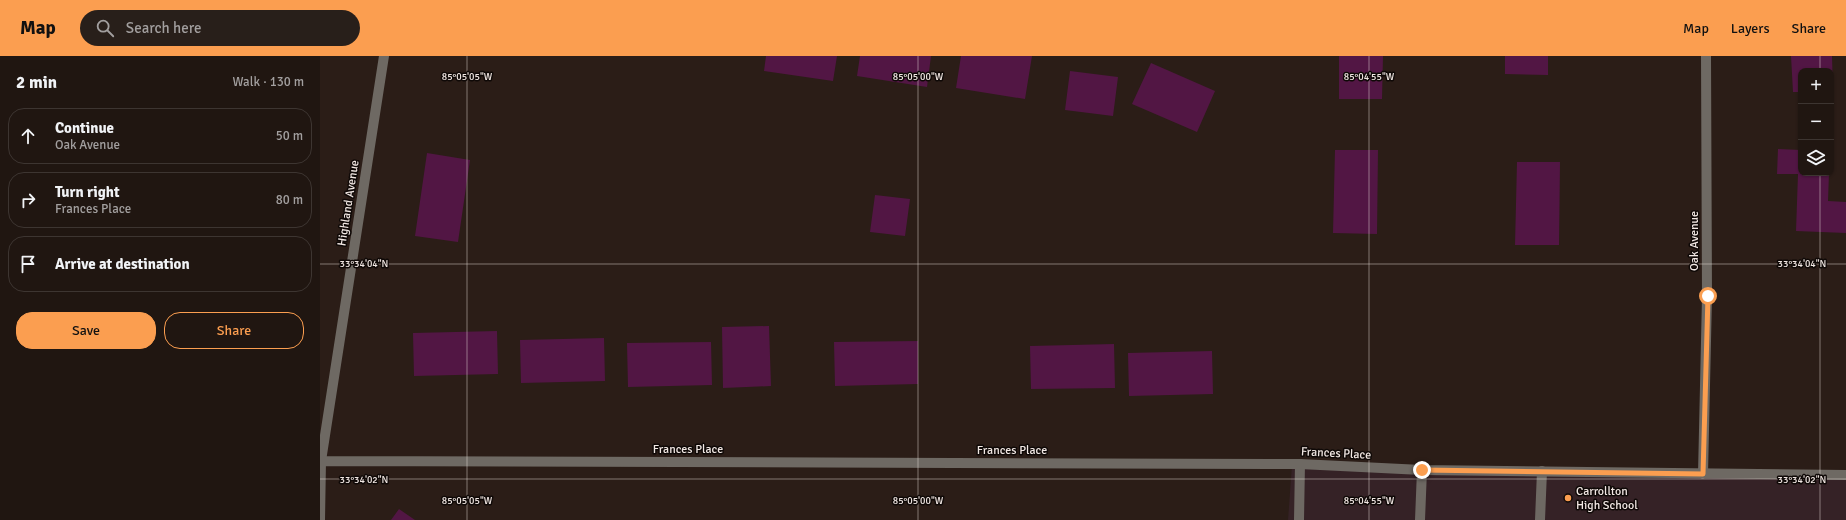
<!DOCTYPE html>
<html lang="en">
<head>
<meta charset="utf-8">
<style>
  body { margin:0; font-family:Signika,sans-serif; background:#281f1a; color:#f1f3f6 }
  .controls { position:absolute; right:12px; top:12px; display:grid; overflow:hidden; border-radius:8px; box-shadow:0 1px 3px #0004 }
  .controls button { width:36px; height:36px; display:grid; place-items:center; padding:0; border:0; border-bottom:1px solid #3d3531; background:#201611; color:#f1f3f6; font:20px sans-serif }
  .stop { position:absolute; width:12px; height:12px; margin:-9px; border:3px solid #fb9e50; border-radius:50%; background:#fff }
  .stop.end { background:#fb9e50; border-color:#fff; box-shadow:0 1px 4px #0008 }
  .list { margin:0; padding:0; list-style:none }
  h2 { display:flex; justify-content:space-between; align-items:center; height:52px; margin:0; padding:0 16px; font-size:17px }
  h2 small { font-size:13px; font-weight:400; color:#a29f9f }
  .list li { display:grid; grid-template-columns:26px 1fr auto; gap:12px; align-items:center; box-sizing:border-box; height:56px; margin:0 8px 8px; padding:0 8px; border:1px solid #3d3531; border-radius:16px }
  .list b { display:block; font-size:15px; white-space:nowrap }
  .list p { margin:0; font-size:13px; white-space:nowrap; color:#a29f9f }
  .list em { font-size:13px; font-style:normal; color:#a29f9f }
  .actions { display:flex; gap:8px; padding:12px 16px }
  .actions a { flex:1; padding:9px 0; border:1px solid #fb9e50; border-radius:16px; text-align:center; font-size:14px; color:#fb9e50 }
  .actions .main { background:#fb9e50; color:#111 }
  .icon { flex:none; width:22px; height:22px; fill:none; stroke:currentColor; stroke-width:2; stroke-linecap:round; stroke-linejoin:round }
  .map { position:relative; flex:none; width:1526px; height:464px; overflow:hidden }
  header { display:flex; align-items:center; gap:24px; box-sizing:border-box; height:56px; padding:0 20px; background:#fb9e50; color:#111 }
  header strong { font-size:19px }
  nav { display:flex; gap:22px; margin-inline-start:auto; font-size:14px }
  .search { width:280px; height:36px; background:#281f1a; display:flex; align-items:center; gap:10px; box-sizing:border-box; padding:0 14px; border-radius:22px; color:#a29f9f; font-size:15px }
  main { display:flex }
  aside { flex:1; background:#201611 }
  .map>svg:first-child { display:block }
</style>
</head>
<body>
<header>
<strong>Map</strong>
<div class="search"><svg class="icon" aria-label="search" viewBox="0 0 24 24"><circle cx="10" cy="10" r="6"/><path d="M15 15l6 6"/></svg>Search here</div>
<nav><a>Map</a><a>Layers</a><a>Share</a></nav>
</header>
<main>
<aside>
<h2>2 min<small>Walk · 130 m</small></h2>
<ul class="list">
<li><svg class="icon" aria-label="ahead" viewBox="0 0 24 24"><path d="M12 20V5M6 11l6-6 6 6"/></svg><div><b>Continue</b><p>Oak Avenue</p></div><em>50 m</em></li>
<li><svg class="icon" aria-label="right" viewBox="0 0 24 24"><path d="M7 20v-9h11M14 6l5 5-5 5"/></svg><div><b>Turn right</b><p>Frances Place</p></div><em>80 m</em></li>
<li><svg class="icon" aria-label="arrive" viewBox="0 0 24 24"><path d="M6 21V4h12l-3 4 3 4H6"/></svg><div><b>Arrive at destination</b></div></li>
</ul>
<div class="actions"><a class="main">Save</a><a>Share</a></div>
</aside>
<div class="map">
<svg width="1526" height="464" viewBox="0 0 1526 464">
  <rect width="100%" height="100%" fill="#2b1d17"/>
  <path fill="#352226" d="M 972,409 L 1526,419 L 1526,464 L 968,464 Z"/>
  <path fill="#521644" d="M 446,0 L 517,0 L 513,25 L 444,15 Z
    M 540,0 L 611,0 L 607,31 L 537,20 Z
    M 641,0 L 712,0 L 705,43 L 636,32 Z
    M 1019,0 L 1063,0 L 1062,43 L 1019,43 Z
    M 1185,0 L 1228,0 L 1228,19 L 1185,18 Z
    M 1471,0 L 1512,0 L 1513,35 L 1511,35 L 1511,15 L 1481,15 L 1481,36 L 1473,36 Z
    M 831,7 L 895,35 L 877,76 L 812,48 Z
    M 750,15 L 798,21 L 793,60 L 745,54 Z
    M 1458,93 L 1481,94 L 1481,117 L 1509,117 L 1508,145 L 1526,146 L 1526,177 L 1476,175 L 1478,118 L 1457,118 Z
    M 1015,94 L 1058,94 L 1057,178 L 1013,177 Z
    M 107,97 L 150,104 L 138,186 L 95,180 Z
    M 1197,106 L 1240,106 L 1239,189 L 1195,189 Z
    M 555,139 L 590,143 L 585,180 L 550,176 Z
    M 449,270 L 451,330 L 403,332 L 402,271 Z
    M 177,275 L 178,318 L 94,320 L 93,277 Z
    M 284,282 L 285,325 L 201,327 L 200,284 Z
    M 598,285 L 598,328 L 515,330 L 514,286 Z
    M 391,286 L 392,329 L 308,331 L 307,287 Z
    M 794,288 L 795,332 L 711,333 L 710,290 Z
    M 892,295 L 893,338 L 809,340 L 808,297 Z
    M 79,453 L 95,464 L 71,464 Z"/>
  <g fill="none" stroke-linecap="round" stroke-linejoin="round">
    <path stroke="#6e6963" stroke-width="10" d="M 979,464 L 980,408
      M 1100,464 L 1102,414
      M 1220,464 L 1222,415"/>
    <path stroke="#6e6963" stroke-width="10" d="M 1,405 L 980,408 L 1102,414 L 1526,419
      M 1383,418 L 1387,241 L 1386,0
      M 0,464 L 1,405 L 64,0"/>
  </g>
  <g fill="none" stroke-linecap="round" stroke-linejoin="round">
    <path stroke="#fb9e50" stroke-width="5" d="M 1102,414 L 1383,418 L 1388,240"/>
  </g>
  <path fill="none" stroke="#f2e8e4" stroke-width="1" stroke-opacity="0.45" d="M 147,0 L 147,464M 598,0 L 598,464M 1049,0 L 1049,464M 1500,0 L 1500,15M 1500,117 L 1500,464M 0,208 L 1526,208M 0,423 L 1526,423"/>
  <circle fill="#fb9e50" stroke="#0f0907" stroke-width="1.5" cx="1248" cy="442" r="4"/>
  <g text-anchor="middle" stroke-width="3" stroke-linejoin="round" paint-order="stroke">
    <g font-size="12" fill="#f2e8e4" stroke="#0f0907">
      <text transform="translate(28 147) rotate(-81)" y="4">Highland Avenue</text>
      <text transform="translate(1374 185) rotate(-90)" y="4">Oak Avenue</text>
      <text x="368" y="397">Frances Place</text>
      <text x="692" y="398">Frances Place</text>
      <text transform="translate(1016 397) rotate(3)" y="4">Frances Place</text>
    </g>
    <g font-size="12" fill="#f2e8e4" stroke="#0f0907" text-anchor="start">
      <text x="1256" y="439">Carrollton<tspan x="1256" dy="14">High School</tspan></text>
    </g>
  </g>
  <g font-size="10" text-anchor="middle" fill="#f2e8e4" stroke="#0f0907" stroke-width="3" stroke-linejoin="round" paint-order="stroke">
    <text x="147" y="24">85°05'05"W</text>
    <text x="598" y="24">85°05'00"W</text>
    <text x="1049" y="24">85°04'55"W</text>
    <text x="44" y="211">33°34'04"N</text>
    <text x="1482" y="211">33°34'04"N</text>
    <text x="44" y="427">33°34'02"N</text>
    <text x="1482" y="427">33°34'02"N</text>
    <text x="147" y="448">85°05'05"W</text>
    <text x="598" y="448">85°05'00"W</text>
    <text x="1049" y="448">85°04'55"W</text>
  </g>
</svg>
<div class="controls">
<button>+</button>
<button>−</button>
<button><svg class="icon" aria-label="layers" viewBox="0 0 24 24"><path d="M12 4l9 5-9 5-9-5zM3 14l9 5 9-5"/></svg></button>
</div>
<div class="stop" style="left:1388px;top:240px"></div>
<div class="stop end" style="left:1102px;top:414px"></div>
</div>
</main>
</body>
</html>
